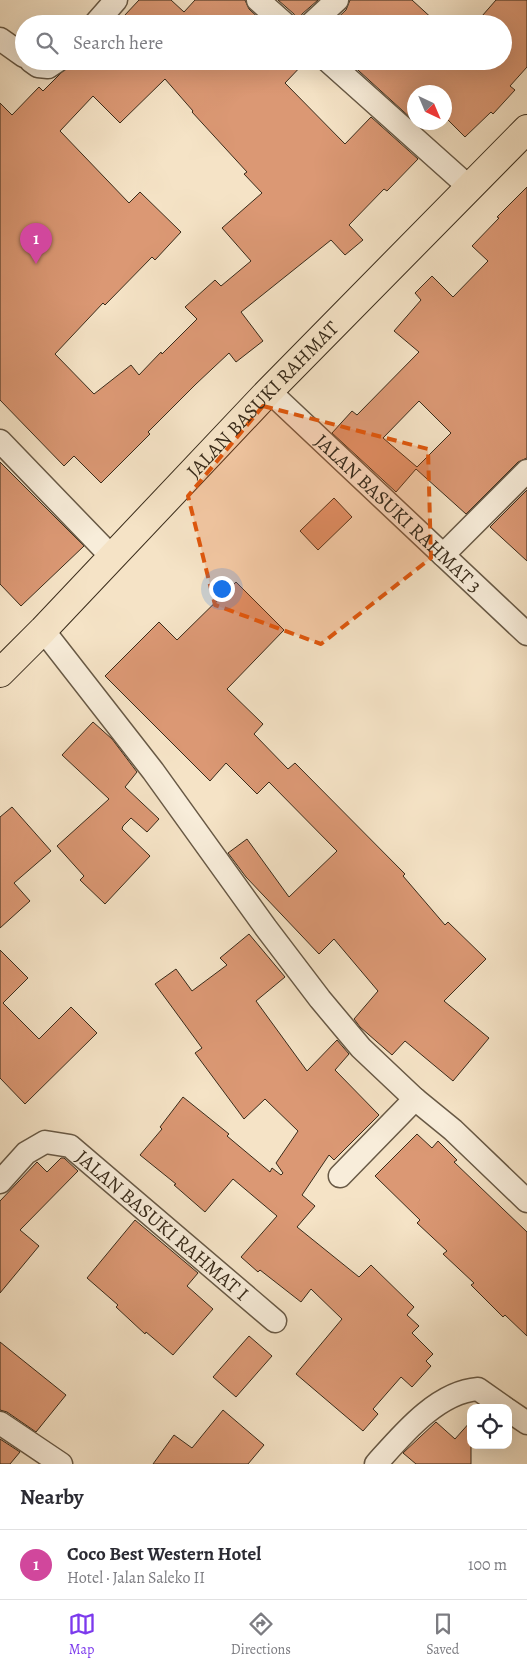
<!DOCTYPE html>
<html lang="en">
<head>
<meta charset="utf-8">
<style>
  body { margin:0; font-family:Alegreya,serif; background:#f7f7f7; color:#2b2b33 }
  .controls { position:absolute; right:15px; bottom:15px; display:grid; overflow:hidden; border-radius:10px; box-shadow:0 5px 20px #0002 }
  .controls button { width:45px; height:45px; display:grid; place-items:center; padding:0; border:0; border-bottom:1px solid #e1e1e2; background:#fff; color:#2b2b33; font:25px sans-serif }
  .compass { position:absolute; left:407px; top:85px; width:45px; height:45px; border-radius:50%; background:#fff; box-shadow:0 5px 20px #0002; rotate:136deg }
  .you { position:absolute; left:221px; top:588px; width:18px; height:18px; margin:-12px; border:4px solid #fff; border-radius:50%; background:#1a73e8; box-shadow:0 0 0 8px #1a73e833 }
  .badge { display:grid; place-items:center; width:32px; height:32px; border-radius:50%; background:#7c3aed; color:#fff; font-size:16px; font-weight:700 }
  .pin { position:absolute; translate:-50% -41px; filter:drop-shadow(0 1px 2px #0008) }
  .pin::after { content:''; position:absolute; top:26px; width:18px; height:15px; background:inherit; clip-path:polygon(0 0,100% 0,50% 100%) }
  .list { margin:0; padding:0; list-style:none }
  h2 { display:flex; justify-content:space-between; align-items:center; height:65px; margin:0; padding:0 20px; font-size:21px }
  h2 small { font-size:16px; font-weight:400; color:#7c7c81 }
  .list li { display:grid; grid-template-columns:32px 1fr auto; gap:15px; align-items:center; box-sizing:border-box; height:70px; padding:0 20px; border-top:1px solid #e1e1e2 }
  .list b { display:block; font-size:19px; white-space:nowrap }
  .list p { margin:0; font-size:16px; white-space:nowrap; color:#7c7c81 }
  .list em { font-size:16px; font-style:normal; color:#7c7c81 }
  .icon { flex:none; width:28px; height:28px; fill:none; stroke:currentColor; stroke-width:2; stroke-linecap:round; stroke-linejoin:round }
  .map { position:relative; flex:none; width:527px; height:1464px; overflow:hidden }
  .search { position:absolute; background:#fff; box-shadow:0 5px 20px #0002; left:15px; right:15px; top:15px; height:55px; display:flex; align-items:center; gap:12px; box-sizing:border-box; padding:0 18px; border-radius:28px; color:#7c7c81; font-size:19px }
  .sheet { height:135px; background:#fff }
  nav { display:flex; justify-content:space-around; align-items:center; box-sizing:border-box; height:70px; border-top:1px solid #e1e1e2; background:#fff; font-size:14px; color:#7c7c81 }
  nav a { display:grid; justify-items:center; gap:2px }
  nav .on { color:#7c3aed }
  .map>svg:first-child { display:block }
</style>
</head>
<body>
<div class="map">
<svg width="527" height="1464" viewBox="0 0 527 1464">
  <rect width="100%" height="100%" fill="#f5e3c6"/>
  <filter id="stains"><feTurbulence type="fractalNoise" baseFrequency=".004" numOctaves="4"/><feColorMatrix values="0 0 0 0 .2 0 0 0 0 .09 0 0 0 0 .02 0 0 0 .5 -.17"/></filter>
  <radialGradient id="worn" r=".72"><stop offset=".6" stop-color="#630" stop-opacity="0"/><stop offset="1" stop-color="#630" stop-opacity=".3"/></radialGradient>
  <path fill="#db9874" stroke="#392b1a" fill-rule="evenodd" d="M 139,0 L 171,0 L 184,12 L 195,0 L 245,0 L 249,9 L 265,24 L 133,24 L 124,16 Z
    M 278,0 L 318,0 L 302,14 L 298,24 L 294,14 Z
    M 350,0 L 412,0 L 436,22 L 438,20 L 442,24 L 331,24 L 346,10 Z
    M 496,0 L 527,0 L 527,67 L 510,86 L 515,90 L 493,114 L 491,112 L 465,137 L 444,116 L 444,92 L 414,92 L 414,121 L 348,61 L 503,61 L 503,24 L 475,24 Z
    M 73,61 L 306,61 L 285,83 L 345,144 L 371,117 L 418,159 L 387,191 L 384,189 L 349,225 L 363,240 L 345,255 L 331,240 L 241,312 L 263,341 L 236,362 L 229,353 L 196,384 L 148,432 L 150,434 L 101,483 L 74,456 L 64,466 L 0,400 L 0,103 L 12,115 L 39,87 L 43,91 ZM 165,79 L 193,111 L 192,112 L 247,172 L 244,174 L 262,193 L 222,228 L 251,261 L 221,286 L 215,280 L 185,307 L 197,319 L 162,354 L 161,352 L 139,375 L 131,365 L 94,394 L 55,354 L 103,303 L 105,305 L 152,257 L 155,260 L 181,232 L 140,192 L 129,203 L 60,131 L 93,96 L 120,123 Z
    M 527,187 L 527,458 L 518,462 L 466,514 L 416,469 L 396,492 L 332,433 L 352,411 L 357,415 L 419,352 L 394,331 L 421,300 L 415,293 L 432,276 L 453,297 L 488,261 L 472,246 L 499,218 L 497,217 ZM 419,401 L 451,433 L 417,467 L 383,438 Z
    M 0,462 L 84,546 L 21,606 L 0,584 Z
    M 527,490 L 527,561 L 490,527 Z
    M 334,498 L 352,517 L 318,550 L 300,531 Z
    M 236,582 L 284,630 L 227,689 L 263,724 L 254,734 L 288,769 L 295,763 L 405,874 L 403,876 L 445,925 L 448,922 L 486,959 L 444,1001 L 489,1038 L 453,1081 L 405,1041 L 392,1055 L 360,1027 L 354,1019 L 378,991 L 334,939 L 319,954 L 246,877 L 228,853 L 247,839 L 289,897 L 337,851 L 269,782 L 257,794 L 226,763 L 210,781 L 105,676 L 159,622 L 177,640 Z
    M 93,722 L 112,739 L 137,772 L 125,787 L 159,819 L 147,832 L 131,818 L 123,826 L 122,829 L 150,856 L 105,904 L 80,880 L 84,876 L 57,846 L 109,799 L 62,755 Z
    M 12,807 L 51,851 L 14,883 L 30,901 L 0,928 L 0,817 Z
    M 249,934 L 285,977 L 256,1001 L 307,1071 L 337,1040 L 349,1054 L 335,1070 L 379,1115 L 334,1160 L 329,1155 L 302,1195 L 315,1206 L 297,1227 L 359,1277 L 371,1265 L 414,1307 L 407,1315 L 419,1326 L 412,1333 L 433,1354 L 426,1361 L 431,1366 L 412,1387 L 401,1377 L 373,1409 L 378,1414 L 363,1431 L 296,1374 L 342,1319 L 311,1289 L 301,1302 L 260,1270 L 258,1272 L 241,1257 L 277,1216 L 233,1179 L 205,1212 L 174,1185 L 176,1184 L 140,1155 L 162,1129 L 160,1127 L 183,1097 L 229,1134 L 227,1136 L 270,1172 L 272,1168 L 281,1175 L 283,1173 L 276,1163 L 298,1131 L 265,1099 L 244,1119 L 195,1053 L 202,1048 L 155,984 L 176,969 L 192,991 L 227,965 L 220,958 Z
    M 0,950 L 28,978 L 3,1003 L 39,1039 L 71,1007 L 97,1033 L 25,1104 L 0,1078 Z
    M 417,1134 L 432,1148 L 438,1141 L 457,1160 L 454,1162 L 527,1232 L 527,1336 L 505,1315 L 503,1317 L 471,1285 L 474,1283 L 443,1254 L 447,1251 L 417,1223 L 420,1220 L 375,1176 Z
    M 61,1158 L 64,1158 L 78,1171 L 20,1230 L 39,1246 L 0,1293 L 0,1201 L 37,1162 L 47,1172 Z
    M 135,1220 L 198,1273 L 187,1286 L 213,1309 L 173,1355 L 146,1332 L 145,1334 L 116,1307 L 118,1305 L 87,1278 Z
    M 249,1336 L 272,1356 L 236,1397 L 213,1377 Z
    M 0,1342 L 66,1395 L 36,1432 L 7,1412 L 0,1410 Z
    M 223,1410 L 264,1445 L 248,1464 L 153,1464 L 174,1435 L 192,1448 Z
    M 471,1421 L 471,1464 L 416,1464 L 403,1453 L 436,1422 L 455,1439 Z
    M 0,1439 L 20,1452 L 10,1464 L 0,1464 Z"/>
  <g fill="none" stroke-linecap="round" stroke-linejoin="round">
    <defs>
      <g id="minor">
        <path d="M 258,0 L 285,24"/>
        <path d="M 95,24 L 116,0"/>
        <path d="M 311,24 L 337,0"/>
        <path d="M 0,39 L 24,56"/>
        <path d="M 31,61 L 38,66 L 48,67 L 57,61"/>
        <path d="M 328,61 L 469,187"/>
        <path id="s1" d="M 269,391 L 527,634"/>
        <path d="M 0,441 L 112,557"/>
        <path d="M 443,555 L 527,471"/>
        <path d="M 43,630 L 153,771 L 266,928 L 320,999 L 361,1048 L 415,1099 L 453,1130 L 527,1201"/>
        <path d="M 340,1176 L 415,1099"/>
        <path id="s2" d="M 0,1182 L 26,1153 L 45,1142 L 70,1146 L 275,1321"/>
        <path d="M 508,1410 L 527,1423"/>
        <path d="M 0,1423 L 61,1464"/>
        <path d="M 376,1464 C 402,1435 437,1392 478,1389 L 505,1408"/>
      </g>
      <g id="trunk">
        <path id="s3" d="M 0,673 L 43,630 L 269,391 L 527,129"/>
      </g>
    </defs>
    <use href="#minor" stroke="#685945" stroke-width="25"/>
    <use href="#trunk" stroke="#392b1a" stroke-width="30"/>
    <use href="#minor" stroke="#f8edda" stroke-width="22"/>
    <use href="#trunk" stroke="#f5e3c6" stroke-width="28"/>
  </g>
  <path fill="#df570d" fill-opacity="0.2" stroke="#df570d" stroke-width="4" stroke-dasharray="10 6" stroke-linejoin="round" d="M 263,406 L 428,449 L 431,558 L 321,644 L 215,605 L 188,496 Z"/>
  <g text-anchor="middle" stroke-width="4" stroke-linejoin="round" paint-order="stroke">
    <g font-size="20" fill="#392b1a" stroke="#f8edda">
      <text dy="7" stroke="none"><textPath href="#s3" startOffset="379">JALAN BASUKI RAHMAT</textPath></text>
      <text dy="7" stroke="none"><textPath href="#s1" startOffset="178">JALAN BASUKI RAHMAT 3</textPath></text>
      <text dy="7" stroke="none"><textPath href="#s2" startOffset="208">JALAN BASUKI RAHMAT I</textPath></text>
    </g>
  </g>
  <rect width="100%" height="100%" filter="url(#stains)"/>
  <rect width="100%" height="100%" fill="url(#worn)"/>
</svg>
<div class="controls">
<button><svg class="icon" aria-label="locate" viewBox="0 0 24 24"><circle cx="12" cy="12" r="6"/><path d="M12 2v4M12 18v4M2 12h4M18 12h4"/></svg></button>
</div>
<svg class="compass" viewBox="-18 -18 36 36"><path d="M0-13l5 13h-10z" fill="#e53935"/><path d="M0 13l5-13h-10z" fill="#7c7c81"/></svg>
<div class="you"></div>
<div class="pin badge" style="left:36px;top:264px;background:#d1479c">1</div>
<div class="search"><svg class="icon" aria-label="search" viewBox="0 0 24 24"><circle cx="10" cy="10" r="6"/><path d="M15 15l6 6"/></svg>Search here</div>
</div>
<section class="sheet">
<h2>Nearby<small></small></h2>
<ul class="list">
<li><span class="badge" style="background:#d1479c">1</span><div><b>Coco Best Western Hotel</b><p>Hotel · Jalan Saleko II</p></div><em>100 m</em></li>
</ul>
</section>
<nav>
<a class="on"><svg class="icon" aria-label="map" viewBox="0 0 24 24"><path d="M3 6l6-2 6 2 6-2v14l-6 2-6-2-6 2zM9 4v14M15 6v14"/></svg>Map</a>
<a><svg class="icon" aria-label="directions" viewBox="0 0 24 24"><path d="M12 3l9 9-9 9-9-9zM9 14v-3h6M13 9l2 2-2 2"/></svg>Directions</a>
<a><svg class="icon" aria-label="saved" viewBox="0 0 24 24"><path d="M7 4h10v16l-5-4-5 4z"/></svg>Saved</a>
</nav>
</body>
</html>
